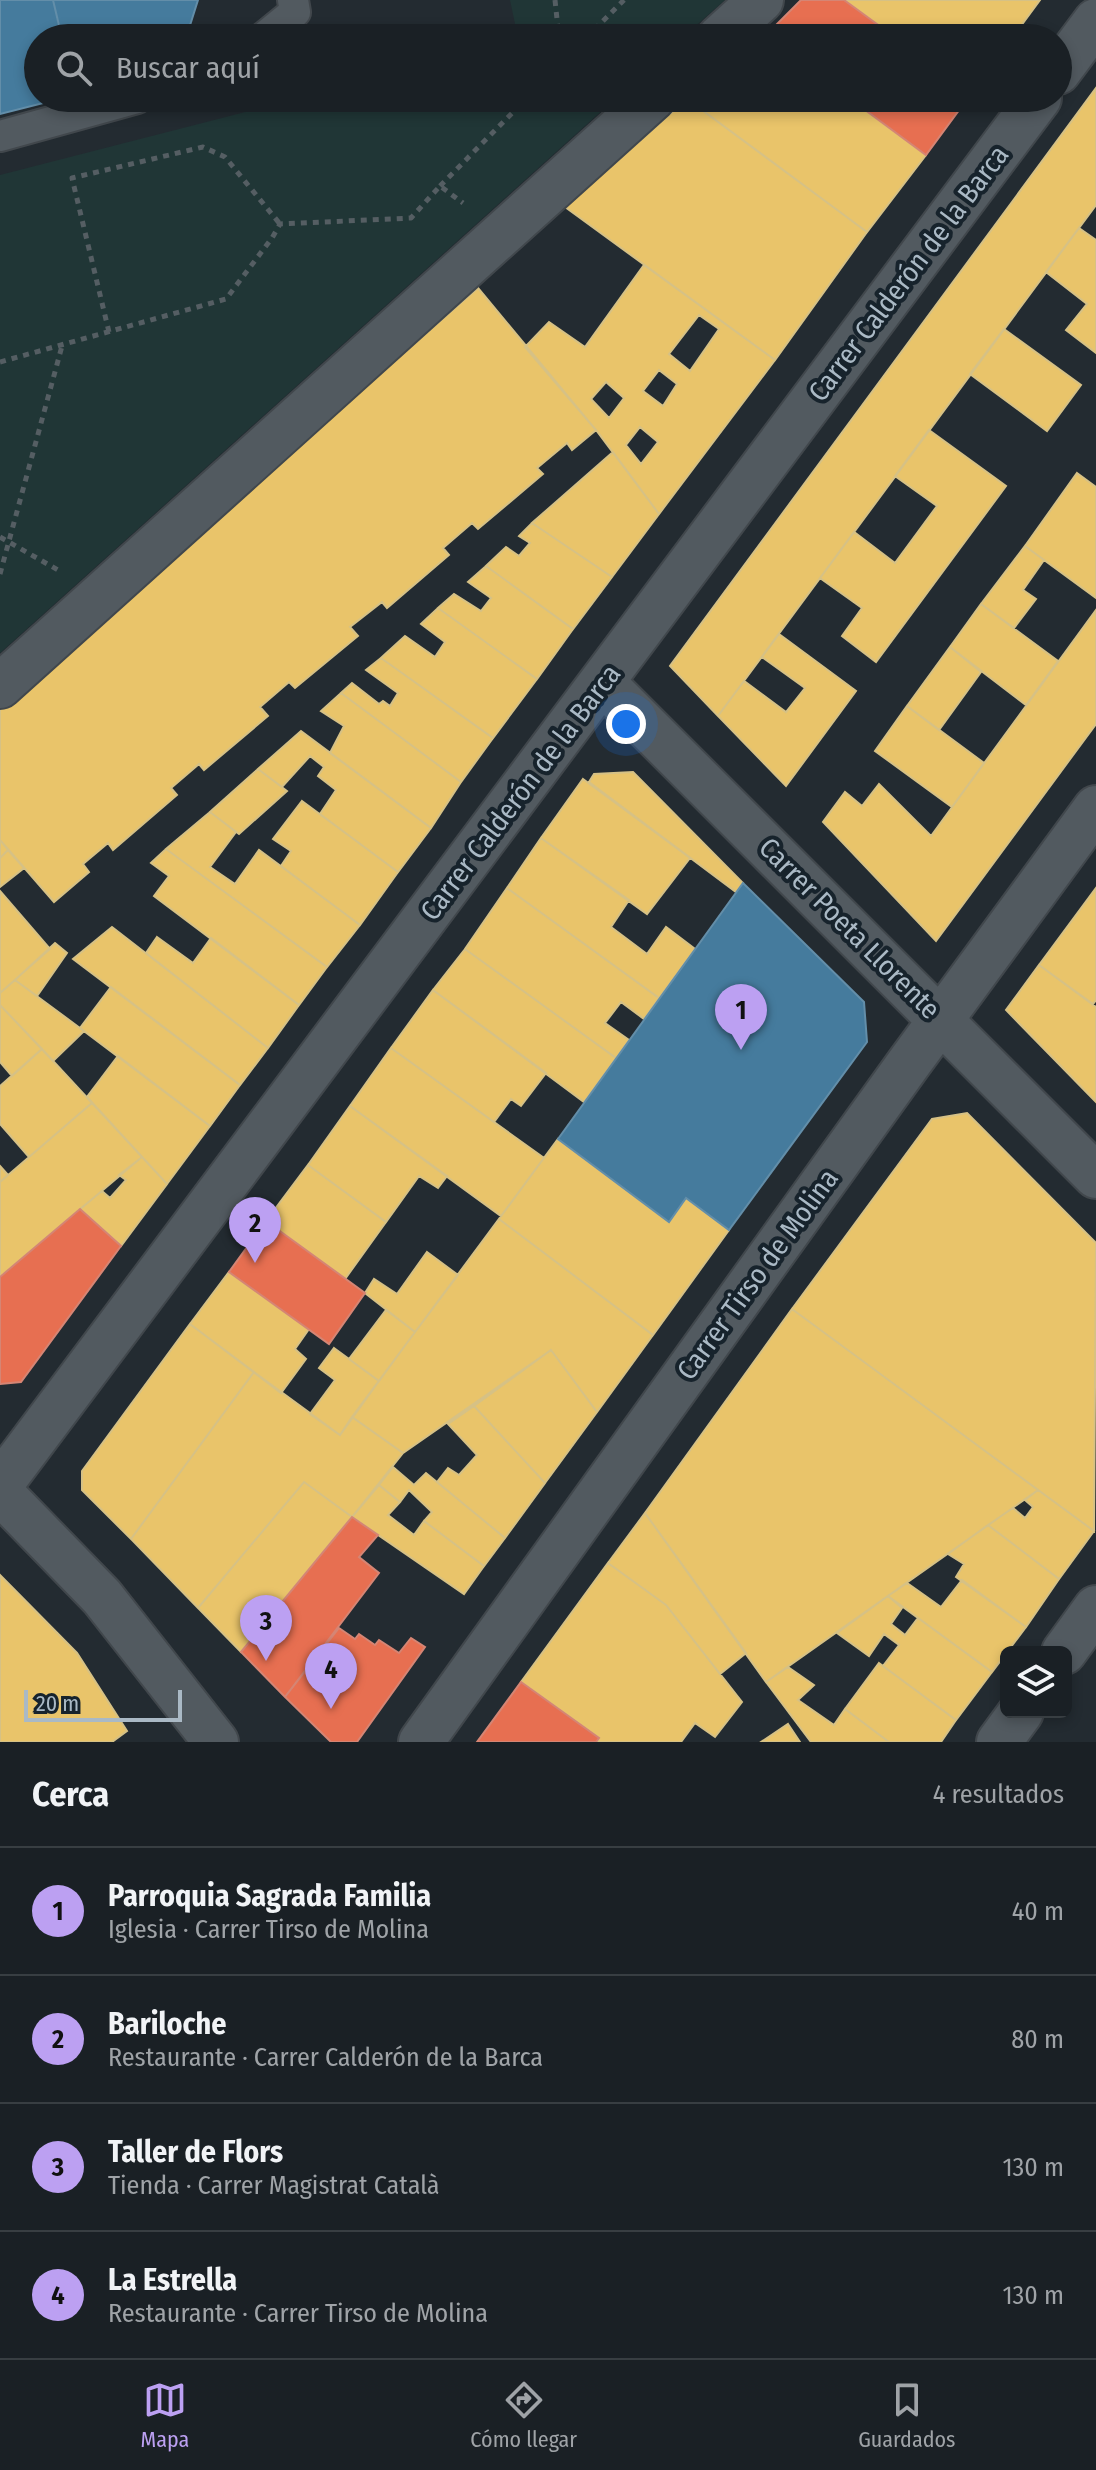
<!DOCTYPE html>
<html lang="es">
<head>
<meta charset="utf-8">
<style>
  body { margin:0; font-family:"Fira Sans Condensed",sans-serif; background:#23282d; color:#f1f3f6 }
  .controls { position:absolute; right:24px; bottom:24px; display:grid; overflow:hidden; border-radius:12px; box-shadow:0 4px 12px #0003 }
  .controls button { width:72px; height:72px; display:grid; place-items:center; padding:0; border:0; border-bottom:2px solid #383e42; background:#1a2025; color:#f1f3f6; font:40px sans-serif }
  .scale { position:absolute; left:24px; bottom:20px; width:158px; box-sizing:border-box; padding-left:8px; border:4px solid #aab9c5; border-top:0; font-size:22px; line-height:28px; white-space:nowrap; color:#aab9c5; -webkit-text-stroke:6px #17232c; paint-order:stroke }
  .you { position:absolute; left:626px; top:724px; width:28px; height:28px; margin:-20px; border:6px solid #fff; border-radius:50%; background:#1a73e8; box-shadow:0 0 0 12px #1a73e833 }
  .badge { display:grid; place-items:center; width:52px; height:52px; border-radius:50%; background:#bca0f2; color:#111; font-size:26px; font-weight:700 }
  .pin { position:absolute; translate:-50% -66px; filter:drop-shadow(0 2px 4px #0008) }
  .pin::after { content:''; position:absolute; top:42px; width:28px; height:24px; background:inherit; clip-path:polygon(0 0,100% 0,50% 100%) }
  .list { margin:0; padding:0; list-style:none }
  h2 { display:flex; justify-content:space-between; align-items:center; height:104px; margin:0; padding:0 32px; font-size:34px }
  h2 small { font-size:26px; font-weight:400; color:#9fa3a7 }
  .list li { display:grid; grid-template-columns:52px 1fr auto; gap:24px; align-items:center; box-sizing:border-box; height:128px; padding:0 32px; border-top:2px solid #383e42 }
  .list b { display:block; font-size:30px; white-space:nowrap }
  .list p { margin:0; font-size:26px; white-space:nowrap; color:#9fa3a7 }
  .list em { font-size:26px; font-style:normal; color:#9fa3a7 }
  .icon { flex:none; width:44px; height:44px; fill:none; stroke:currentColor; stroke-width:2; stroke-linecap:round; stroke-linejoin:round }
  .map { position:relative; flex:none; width:1096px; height:1742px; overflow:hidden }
  .search { position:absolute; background:#1a2025; box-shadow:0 4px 12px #0003; left:24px; right:24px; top:24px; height:88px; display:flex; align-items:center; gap:20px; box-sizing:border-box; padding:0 28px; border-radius:44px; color:#9fa3a7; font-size:30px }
  .sheet { height:616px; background:#1a2025 }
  nav { display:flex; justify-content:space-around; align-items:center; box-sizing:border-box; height:112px; border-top:2px solid #383e42; background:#1a2025; font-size:22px; color:#9fa3a7 }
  nav a { display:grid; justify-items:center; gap:4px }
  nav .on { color:#bca0f2 }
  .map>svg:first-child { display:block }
</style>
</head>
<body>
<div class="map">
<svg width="1096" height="1742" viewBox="0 0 1096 1742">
  <rect width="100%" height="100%" fill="#232b31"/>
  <path fill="#203636" d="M 510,0 L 725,0 L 682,38 L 518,38 Z
    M 300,98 L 616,98 L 0,653 L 0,175 Z"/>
  <path fill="#e9c46a" stroke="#d6c185" stroke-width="2" fill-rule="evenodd" d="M 844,0 L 1040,0 L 1012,38 L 896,38 Z
    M 1096,88 L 1096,205 L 718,716 L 670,666 Z
    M 710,98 L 849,98 L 926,155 L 867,232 L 698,107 Z
    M 687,99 L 867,232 L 775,360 L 565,207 Z
    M 1079,228 L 1096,240 L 1096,353 L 1066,330 L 1087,304 L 1046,272 Z
    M 644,265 L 775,360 L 659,514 L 596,430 L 525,347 L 549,322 L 585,347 ZM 699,315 L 719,329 L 690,371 L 669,354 ZM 659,370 L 677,384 L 663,406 L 643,391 ZM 606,382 L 624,398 L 609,418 L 591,399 ZM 640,427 L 658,442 L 641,464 L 626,445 Z
    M 478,288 L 596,430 L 572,450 L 567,443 L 537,468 L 543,474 L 478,529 L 472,523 L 443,548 L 449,555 L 387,608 L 382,602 L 350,627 L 358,636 L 295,688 L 289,682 L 260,707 L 268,716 L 204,770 L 199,764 L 171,788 L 177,795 L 113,850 L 108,843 L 83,864 L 89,872 L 54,902 L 0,840 L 0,705 Z
    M 1004,329 L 1081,385 L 1047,431 L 970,374 Z
    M 929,430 L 1006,486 L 876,662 L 842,636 L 862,608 L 820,578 L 854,532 L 895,563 L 937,506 L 895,476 Z
    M 613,452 L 659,514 L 612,577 L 532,523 Z
    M 1077,473 L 1096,487 L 1096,598 L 1025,546 Z
    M 532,523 L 612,577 L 573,629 L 486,566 L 506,547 L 519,556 L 530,543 L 519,536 Z
    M 1025,546 L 1044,560 L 1023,590 L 1036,599 L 1014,628 L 981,604 Z
    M 486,566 L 573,629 L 537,679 L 438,608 L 454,594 L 481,611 L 491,598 L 468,582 Z
    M 981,604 L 1058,661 L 1026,705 L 950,647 Z
    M 438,608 L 537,679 L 493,738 L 381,658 L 405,636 L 435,657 L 445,642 L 421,624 Z
    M 1096,610 L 1096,724 L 936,941 L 823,822 L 845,792 L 862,806 L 879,784 L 931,836 Z
    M 779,634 L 856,691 L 786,786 L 718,716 L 744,681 L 786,712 L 805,688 L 762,657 Z
    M 950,647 L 981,672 L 939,730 L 907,706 Z
    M 381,658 L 493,738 L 461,782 L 341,693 L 352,683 L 379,704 L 383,701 L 390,706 L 398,693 L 366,670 Z
    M 341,693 L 461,782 L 431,828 L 330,753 L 344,726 L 321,711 Z
    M 907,706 L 984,763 L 952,807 L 875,751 Z
    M 301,731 L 431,828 L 398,872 L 320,814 L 336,790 L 318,776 L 324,767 L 310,756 L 282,787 L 258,769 Z
    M 258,769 L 287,791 L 239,834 L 210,812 Z
    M 633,772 L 743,883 L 736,892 L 589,782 L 594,774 Z
    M 583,779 L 690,858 L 647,914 L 541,838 Z
    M 302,801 L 398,872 L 360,925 L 281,866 L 291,851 L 273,839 Z
    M 210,812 L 236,832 L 210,867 L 235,884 L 259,850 L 360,925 L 327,967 L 166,849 Z
    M 541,838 L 629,900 L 611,927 L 647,954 L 666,927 L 695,949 L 659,998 L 507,888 Z
    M 0,840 L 8,850 L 0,858 Z
    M 166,849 L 327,967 L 299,1005 L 154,896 L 169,876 L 151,863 Z
    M 8,850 L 24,868 L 0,887 L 0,858 Z
    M 507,888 L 659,998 L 644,1019 L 621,1002 L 605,1023 L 629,1040 L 616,1058 L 465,949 Z
    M 1096,888 L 1096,1000 L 1093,1004 L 1039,965 Z
    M 0,891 L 50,949 L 0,993 Z
    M 112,927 L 268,1048 L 240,1085 L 73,959 Z
    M 157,937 L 193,963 L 211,938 L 299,1005 L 268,1048 L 146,953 Z
    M 55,943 L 67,953 L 37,996 L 15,980 Z
    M 465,949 L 616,1058 L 584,1102 L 433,990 Z
    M 1039,965 L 1096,1007 L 1096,1102 L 1006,1010 Z
    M 15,980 L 84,1031 L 53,1061 L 0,1005 L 0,993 Z
    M 111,987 L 240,1085 L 210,1126 L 80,1028 Z
    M 433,990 L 546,1073 L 521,1106 L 511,1099 L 494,1122 L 391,1048 Z
    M 0,1005 L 42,1049 L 12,1076 L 0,1062 Z
    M 391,1048 L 544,1158 L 501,1216 L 350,1106 Z
    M 42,1049 L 92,1103 L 29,1157 L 0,1124 L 0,1086 Z
    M 118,1056 L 210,1126 L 167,1184 L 87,1097 Z
    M 92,1103 L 142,1157 L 0,1277 L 0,1182 Z
    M 350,1106 L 447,1176 L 438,1188 L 419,1176 L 386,1222 L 308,1165 Z
    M 967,1113 L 1096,1243 L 1094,1531 L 792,1309 L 932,1119 Z
    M 558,1139 L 669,1222 L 686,1198 L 729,1230 L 653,1335 L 499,1219 Z
    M 142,1157 L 167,1184 L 121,1246 L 80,1209 L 102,1191 L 110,1198 L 126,1180 L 119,1175 Z
    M 308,1165 L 386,1222 L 345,1279 L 266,1221 Z
    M 0,1166 L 8,1175 L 0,1182 Z
    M 499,1219 L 653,1335 L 597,1412 L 551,1350 L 403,1453 L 352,1417 Z
    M 427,1252 L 458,1275 L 415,1332 L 365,1293 L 374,1279 L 397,1294 Z
    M 229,1272 L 309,1329 L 295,1349 L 306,1359 L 281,1393 L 190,1324 Z
    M 792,1309 L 1038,1490 L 766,1682 L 645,1513 Z
    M 386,1310 L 415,1332 L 379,1381 L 349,1359 Z
    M 190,1324 L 254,1372 L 131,1539 L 82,1490 L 82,1471 Z
    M 334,1348 L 379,1381 L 340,1435 L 310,1414 L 335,1380 L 319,1368 Z
    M 551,1350 L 597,1412 L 545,1483 L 474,1406 Z
    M 254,1372 L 340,1435 L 352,1417 L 403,1453 L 352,1517 L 304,1482 L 198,1608 L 131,1539 Z
    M 474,1406 L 545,1483 L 505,1538 L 437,1482 L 448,1468 L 459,1475 L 477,1455 L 448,1424 Z
    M 393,1467 L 414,1485 L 426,1473 L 505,1538 L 484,1566 L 424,1521 L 432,1512 L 409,1490 L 400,1502 L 379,1485 Z
    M 304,1482 L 352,1517 L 241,1652 L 198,1608 Z
    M 379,1485 L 400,1502 L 388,1515 L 414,1535 L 424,1521 L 484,1566 L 464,1594 L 352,1517 Z
    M 1038,1490 L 1094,1531 L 1059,1579 L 988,1525 L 1013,1508 L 1025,1518 L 1033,1507 L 1025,1500 Z
    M 645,1513 L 746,1653 L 720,1674 L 666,1605 L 608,1563 Z
    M 988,1525 L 1059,1579 L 1026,1627 L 956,1577 L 964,1564 L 948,1554 Z
    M 608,1563 L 666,1605 L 742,1702 L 715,1737 L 695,1723 L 681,1742 L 596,1742 L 599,1738 L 521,1682 Z
    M 0,1575 L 77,1653 L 127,1731 L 112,1742 L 0,1742 Z
    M 962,1580 L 1026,1627 L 992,1672 L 888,1596 L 907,1583 L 941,1607 Z
    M 888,1596 L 902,1608 L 891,1624 L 905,1635 L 918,1618 L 992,1672 L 956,1720 L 883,1666 L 899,1645 L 884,1634 L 869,1656 L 837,1633 Z
    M 879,1663 L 956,1720 L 941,1742 L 889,1742 L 845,1709 Z
    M 788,1667 L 814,1685 L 798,1700 L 834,1725 L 845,1709 L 889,1742 L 811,1742 L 766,1682 Z
    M 788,1724 L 800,1742 L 761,1742 Z"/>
  <path fill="#e76f51" stroke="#d58574" stroke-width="2" d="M 801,0 L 844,0 L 896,38 L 768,38 L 765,36 Z
    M 849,98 L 968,98 L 926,155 Z
    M 80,1209 L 121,1246 L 21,1382 L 0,1384 L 0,1277 Z
    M 266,1221 L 365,1293 L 329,1344 L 229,1272 Z
    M 352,1517 L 378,1535 L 359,1557 L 379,1573 L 285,1697 L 241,1652 Z
    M 339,1628 L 355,1639 L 359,1634 L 375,1645 L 379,1640 L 399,1653 L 411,1638 L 425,1647 L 357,1742 L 331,1742 L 285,1697 Z
    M 521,1682 L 599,1738 L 596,1742 L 477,1742 Z"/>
  <path fill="#457b9d" stroke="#638ea9" stroke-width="2" d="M 0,0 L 53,0 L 62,38 L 38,38 L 38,98 L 63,98 L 0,114 Z
    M 53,0 L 198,0 L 186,38 L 62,38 Z
    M 743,883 L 864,1002 L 867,1042 L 729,1230 L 686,1198 L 669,1222 L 558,1139 Z"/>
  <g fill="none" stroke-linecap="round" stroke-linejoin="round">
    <defs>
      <path id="lane" d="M 263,38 L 295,12 L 293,0
        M 0,136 L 137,98"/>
      <path id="street" d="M 719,38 L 761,0
        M 1058,72 L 1096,21
        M 602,682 L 1096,1176
        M 0,686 L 653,98
        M 0,1485 L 1039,98
        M 0,1492 L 102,1597 L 216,1742
        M 1064,1652 L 1096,1608
        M 421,1742 L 909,1063 L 1096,808
        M 999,1742 L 1021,1712"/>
    </defs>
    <use href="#lane" stroke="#41474c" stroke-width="34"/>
    <use href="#street" stroke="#41474c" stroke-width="48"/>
    <path stroke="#555e63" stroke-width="5" stroke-dasharray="6 6" stroke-linecap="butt" d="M 555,0 L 559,38
      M 586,38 L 624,0
      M 440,186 L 527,98
      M 109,332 L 72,178 L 203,147 L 225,157 L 280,224
      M 0,362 L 226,299 L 272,238 L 280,224 L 411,218 L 440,186 L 463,203
      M 0,537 L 58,570
      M 0,574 L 62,346"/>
    <use href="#lane" stroke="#525a60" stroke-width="30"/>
    <use href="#street" stroke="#525a60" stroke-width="44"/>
  </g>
  <g text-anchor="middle" stroke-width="8" stroke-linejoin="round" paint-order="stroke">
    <g font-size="28" fill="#aab9c5" stroke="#17232c">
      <text transform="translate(908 273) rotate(-53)" y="10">Carrer Calderón de la Barca</text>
      <text transform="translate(520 792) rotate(-53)" y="10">Carrer Calderón de la Barca</text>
      <text transform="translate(850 928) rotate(45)" y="10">Carrer Poeta Llorente</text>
      <text transform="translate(757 1274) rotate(-54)" y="10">Carrer Tirso de Molina</text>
    </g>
  </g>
</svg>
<div class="controls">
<button><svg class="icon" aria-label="layers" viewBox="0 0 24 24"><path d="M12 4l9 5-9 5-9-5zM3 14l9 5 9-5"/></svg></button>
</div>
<div class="scale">20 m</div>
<div class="you"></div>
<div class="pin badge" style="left:741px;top:1050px">1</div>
<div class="pin badge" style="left:255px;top:1263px">2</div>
<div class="pin badge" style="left:266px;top:1661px">3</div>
<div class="pin badge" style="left:331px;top:1709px">4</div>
<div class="search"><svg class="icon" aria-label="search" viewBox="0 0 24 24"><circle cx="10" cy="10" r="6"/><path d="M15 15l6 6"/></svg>Buscar aquí</div>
</div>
<section class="sheet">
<h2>Cerca<small>4 resultados</small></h2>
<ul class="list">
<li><span class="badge">1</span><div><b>Parroquia Sagrada Familia</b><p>Iglesia · Carrer Tirso de Molina</p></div><em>40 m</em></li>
<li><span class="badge">2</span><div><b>Bariloche</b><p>Restaurante · Carrer Calderón de la Barca</p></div><em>80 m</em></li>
<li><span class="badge">3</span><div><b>Taller de Flors</b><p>Tienda · Carrer Magistrat Català</p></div><em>130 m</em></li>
<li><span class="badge">4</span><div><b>La Estrella</b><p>Restaurante · Carrer Tirso de Molina</p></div><em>130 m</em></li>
</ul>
</section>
<nav>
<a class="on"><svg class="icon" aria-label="map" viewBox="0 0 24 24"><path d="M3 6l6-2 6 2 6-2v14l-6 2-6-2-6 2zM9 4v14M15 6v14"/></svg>Mapa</a>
<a><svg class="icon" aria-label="directions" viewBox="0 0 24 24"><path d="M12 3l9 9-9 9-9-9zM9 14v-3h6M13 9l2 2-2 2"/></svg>Cómo llegar</a>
<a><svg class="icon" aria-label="saved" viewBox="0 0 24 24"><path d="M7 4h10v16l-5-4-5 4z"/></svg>Guardados</a>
</nav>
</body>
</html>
